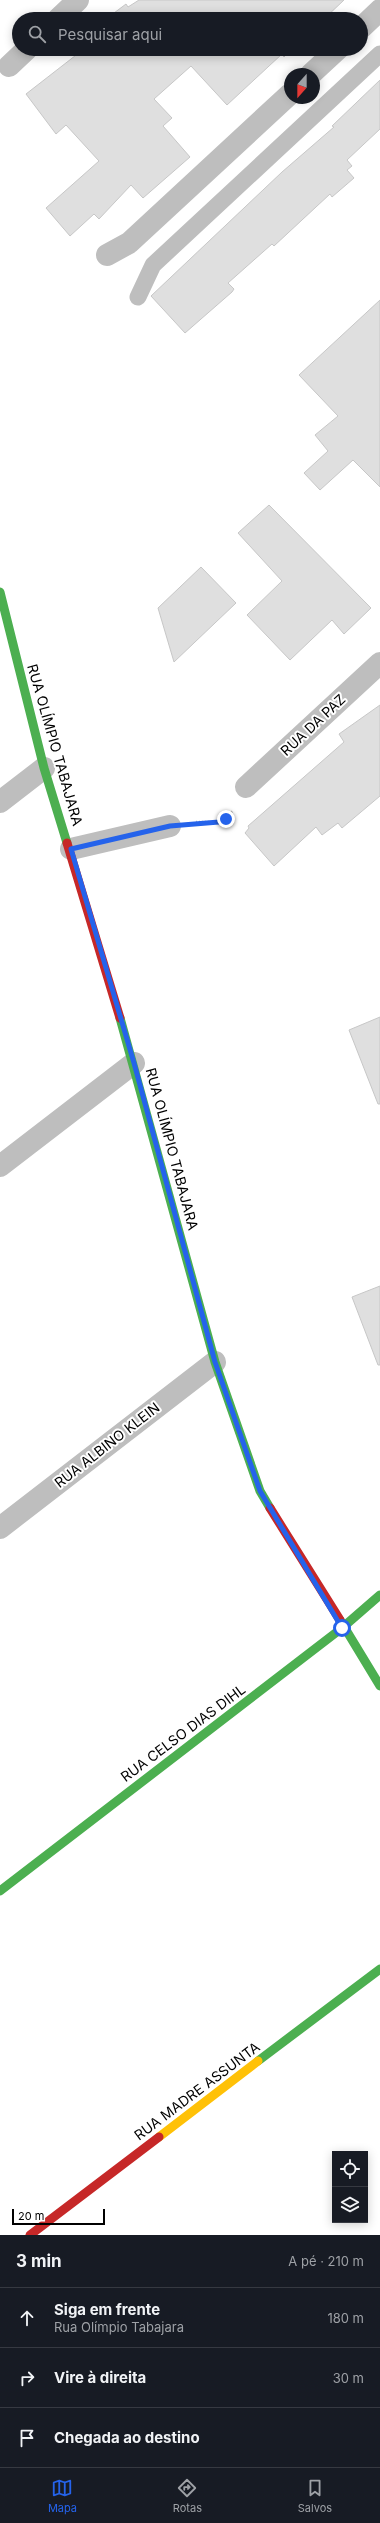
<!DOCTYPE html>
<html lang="pt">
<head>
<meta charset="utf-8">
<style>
  body { margin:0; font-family:Inter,sans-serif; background:#20242c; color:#f1f3f6 }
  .controls { position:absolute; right:12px; bottom:12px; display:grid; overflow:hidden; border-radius:0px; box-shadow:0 2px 10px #0003 }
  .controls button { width:36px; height:36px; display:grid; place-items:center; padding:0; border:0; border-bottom:1px solid #363941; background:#171b24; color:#f1f3f6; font:20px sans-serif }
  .compass { position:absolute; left:284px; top:68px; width:36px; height:36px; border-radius:50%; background:#171b24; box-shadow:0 2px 10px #0003; rotate:201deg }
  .scale { position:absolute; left:12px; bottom:10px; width:93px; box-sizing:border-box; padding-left:4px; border:2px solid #000; border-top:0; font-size:11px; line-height:14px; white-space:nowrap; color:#000; -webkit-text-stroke:3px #fff; paint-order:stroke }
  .stop { position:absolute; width:12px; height:12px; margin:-9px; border:3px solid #2563eb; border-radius:50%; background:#fff }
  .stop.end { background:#2563eb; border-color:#fff; box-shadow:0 1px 4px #0008 }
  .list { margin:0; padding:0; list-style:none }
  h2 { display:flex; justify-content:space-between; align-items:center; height:52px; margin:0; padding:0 16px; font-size:17px }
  h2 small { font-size:13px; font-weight:400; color:#9ea1a6 }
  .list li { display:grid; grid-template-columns:26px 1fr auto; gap:12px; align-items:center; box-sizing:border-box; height:60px; padding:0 16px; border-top:1px solid #363941 }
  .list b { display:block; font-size:15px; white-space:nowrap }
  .list p { margin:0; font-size:13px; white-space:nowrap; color:#9ea1a6 }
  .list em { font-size:13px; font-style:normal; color:#9ea1a6 }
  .icon { flex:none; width:22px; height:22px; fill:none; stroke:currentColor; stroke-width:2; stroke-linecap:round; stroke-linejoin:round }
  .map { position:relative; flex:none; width:380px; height:2235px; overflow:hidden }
  .search { position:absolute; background:#171b24; box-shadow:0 2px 10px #0003; left:12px; right:12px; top:12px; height:44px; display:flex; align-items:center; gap:10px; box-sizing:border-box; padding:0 14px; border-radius:22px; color:#9ea1a6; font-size:15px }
  .sheet { height:232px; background:#171b24 }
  nav { display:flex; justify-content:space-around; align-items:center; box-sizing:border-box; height:56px; border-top:1px solid #363941; background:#171b24; font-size:11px; color:#9ea1a6 }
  nav a { display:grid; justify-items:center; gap:2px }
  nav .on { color:#2563eb }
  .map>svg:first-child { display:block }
</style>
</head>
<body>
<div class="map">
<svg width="380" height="2235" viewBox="0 0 380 2235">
  <rect width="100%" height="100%" fill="#fff"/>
  <path fill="#dfdfdf" stroke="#c7c7c7" d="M 139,0 L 344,0 L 324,19 L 106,19 L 126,4 L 128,7 Z
    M 78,49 L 292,49 L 284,57 L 282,54 L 227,105 L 191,66 L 154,99 L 172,118 L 163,126 L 190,157 L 143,198 L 131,185 L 99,219 L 94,214 L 70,236 L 46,208 L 99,161 L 66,125 L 56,134 L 26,94 L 80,52 Z
    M 380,80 L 380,129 L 347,160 L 352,166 L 347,170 L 354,178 L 332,197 L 330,194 L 274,246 L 272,244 L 228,283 L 234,289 L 232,292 L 185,333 L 151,296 L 282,172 L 334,127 L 332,126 Z
    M 380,300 L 380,487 L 353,460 L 320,490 L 304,473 L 328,451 L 315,435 L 338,416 L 299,375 Z
    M 269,505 L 371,608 L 344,634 L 332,620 L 290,660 L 247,615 L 282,581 L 238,533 Z
    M 201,567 L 236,603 L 174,662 L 158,608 Z
    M 380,705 L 380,796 L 342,828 L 338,823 L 322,835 L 316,827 L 274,866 L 245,833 L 249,828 L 248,826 L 344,742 L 339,734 Z
    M 380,1017 L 380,1104 L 378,1104 L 349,1030 Z
    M 380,1286 L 380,1365 L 378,1365 L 352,1297 Z"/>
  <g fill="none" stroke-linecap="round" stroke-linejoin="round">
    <path stroke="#b9b9b9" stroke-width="2.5" stroke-dasharray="1 2" stroke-linecap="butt" d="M 196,822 L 219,822 L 233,811"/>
    <path stroke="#bebebe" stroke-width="17" d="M 138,297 L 153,265 L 380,54"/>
    <path stroke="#bebebe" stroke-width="22" d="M 58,19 L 78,0
      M 361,28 L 380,10
      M 9,66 L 27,49
      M 311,74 L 338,49
      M 107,255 L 129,243 L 290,94
      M 246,787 L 380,663
      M 0,802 L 44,768
      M 71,849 L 170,826
      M 0,1166 L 134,1063
      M 0,1528 L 215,1362"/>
    <path stroke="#4caf50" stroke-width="9" d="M 0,592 L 44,768 L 67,843
      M 120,1018 L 215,1362 L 260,1491 L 270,1508
      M 340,1620 L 380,1686
      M 0,1891 L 342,1628 L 380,1595
      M 258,2061 L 380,1969"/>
    <path stroke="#ffc107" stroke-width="9" d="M 159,2137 L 258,2061"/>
    <path stroke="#c62828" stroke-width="9" d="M 67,843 L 120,1018
      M 270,1508 L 340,1620
      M 30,2235 L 159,2137"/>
  </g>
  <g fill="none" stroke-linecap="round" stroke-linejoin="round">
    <path stroke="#2563eb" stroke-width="5" d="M 226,819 L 219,822 L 170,826 L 71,849 L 134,1063 L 215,1362 L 260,1491 L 342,1628"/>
  </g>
  <g text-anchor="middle" stroke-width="4" stroke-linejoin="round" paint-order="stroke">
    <g font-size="14" fill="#000" stroke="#fff">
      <text transform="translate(313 725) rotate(-43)" y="5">RUA DA PAZ</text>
      <text transform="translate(55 745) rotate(74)" y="5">RUA OLÍMPIO TABAJARA</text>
      <text transform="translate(172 1149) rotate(75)" y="5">RUA OLÍMPIO TABAJARA</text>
      <text transform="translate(107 1445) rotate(-38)" y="5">RUA ALBINO KLEIN</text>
      <text transform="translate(183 1733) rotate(-37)" y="5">RUA CELSO DIAS DIHL</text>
      <text transform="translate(197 2091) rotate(-37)" y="5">RUA MADRE ASSUNTA</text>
    </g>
  </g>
</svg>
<div class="controls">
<button><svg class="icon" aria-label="locate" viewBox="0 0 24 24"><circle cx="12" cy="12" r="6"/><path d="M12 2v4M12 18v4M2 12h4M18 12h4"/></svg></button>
<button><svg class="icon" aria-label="layers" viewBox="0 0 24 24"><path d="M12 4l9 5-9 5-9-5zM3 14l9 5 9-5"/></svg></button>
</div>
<svg class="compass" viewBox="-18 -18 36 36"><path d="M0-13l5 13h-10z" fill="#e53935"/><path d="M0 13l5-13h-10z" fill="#9ea1a6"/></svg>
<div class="scale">20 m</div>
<div class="stop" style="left:342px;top:1628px"></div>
<div class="stop end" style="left:226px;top:819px"></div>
<div class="search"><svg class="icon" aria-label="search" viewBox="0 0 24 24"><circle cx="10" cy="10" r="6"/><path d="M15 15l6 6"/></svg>Pesquisar aqui</div>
</div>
<section class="sheet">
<h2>3 min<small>A pé · 210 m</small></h2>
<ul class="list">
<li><svg class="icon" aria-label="ahead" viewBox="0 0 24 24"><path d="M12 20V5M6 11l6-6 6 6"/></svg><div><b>Siga em frente</b><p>Rua Olímpio Tabajara</p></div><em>180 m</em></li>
<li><svg class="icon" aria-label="right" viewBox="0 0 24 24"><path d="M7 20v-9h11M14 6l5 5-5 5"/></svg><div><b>Vire à direita</b></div><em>30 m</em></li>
<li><svg class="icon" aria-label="arrive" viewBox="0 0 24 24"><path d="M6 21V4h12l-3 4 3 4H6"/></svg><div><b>Chegada ao destino</b></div></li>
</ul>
</section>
<nav>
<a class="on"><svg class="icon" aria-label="map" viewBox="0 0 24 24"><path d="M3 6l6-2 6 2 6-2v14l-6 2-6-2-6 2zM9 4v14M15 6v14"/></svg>Mapa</a>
<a><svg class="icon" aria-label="directions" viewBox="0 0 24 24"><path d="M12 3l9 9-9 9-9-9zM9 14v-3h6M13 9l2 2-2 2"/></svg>Rotas</a>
<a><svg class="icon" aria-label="saved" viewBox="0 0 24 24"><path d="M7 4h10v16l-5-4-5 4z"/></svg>Salvos</a>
</nav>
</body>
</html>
